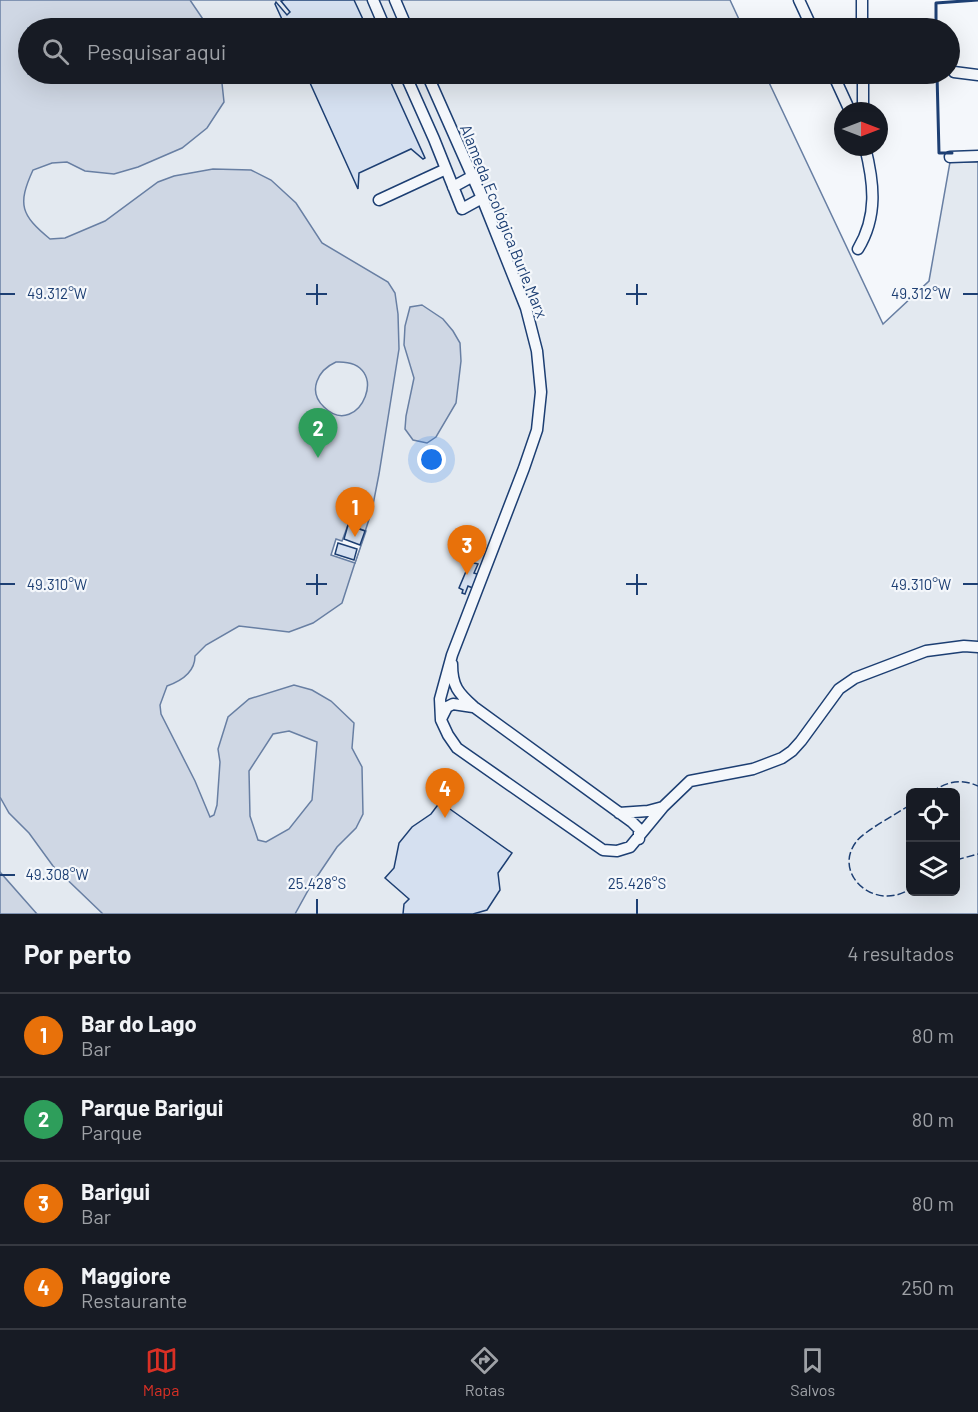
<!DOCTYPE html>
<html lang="pt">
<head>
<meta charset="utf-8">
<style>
  body { margin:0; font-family:Barlow,sans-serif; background:#242831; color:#f1f3f6 }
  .controls { position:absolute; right:18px; bottom:18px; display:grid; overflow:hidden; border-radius:9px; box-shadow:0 6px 24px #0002 }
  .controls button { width:54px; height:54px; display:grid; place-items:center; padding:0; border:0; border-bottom:2px solid #363941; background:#171b24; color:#f1f3f6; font:30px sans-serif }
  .compass { position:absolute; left:834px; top:102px; width:54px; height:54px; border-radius:50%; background:#171b24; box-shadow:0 6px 24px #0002; rotate:90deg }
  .you { position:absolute; left:432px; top:460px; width:21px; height:21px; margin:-15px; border:4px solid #fff; border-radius:50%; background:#1a73e8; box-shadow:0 0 0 9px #1a73e833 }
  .badge { display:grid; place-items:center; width:39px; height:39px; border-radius:50%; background:#d93025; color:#fff; font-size:20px; font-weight:700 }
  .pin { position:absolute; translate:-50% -50px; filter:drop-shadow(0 2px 3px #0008) }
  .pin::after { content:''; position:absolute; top:32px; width:21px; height:18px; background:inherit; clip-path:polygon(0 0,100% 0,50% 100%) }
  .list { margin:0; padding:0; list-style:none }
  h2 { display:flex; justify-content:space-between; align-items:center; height:78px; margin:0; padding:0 24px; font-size:26px }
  h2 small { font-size:20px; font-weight:400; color:#9ea1a6 }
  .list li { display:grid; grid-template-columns:39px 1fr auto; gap:18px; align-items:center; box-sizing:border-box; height:84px; padding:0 24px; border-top:2px solid #363941 }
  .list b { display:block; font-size:22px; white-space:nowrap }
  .list p { margin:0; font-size:20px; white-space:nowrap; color:#9ea1a6 }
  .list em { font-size:20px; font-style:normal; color:#9ea1a6 }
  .icon { flex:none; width:33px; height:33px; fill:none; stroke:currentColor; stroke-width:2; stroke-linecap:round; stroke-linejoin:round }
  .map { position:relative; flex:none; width:978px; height:914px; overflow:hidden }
  .search { position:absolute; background:#171b24; box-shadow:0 6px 24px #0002; left:18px; right:18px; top:18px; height:66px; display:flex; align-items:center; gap:15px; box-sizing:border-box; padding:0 21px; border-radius:33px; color:#9ea1a6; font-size:22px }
  .sheet { height:414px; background:#171b24 }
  nav { display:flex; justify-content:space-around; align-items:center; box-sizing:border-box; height:84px; border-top:2px solid #363941; background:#171b24; font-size:16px; color:#9ea1a6 }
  nav a { display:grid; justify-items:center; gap:3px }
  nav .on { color:#d93025 }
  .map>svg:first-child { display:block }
</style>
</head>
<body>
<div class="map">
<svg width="978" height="914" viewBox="0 0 978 914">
  <rect width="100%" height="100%" fill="#f4f7fb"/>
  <path fill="#e3e9f0" stroke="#687fa3" stroke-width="1.5" fill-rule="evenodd" d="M 0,0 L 730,0 L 743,28 L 28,28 L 28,74 L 765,74 L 883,324 L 929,281 L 950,162 L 978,162 L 978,914 L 0,914 ZM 910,792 L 956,792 L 956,892 L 910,892 Z"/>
  <path fill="#cfd7e4" stroke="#687fa3" stroke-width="1.5" fill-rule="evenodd" d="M 0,0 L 190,0 L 209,28 L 28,28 L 28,74 L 221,74 L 224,102 L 207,128 L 182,148 L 138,167 L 114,174 L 85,171 L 67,162 L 52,163 L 33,170 C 17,205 21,215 50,239 L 65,238 L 105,221 L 158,182 L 174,176 L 213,169 L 251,170 L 271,180 L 296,203 L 322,243 L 388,282 L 395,293 L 398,314 L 399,349 L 379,474 L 372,510 L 342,603 L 313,623 L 289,632 L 239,626 L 206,645 L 195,656 C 195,672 181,681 167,686 L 160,705 L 161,714 L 195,781 L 210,817 L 214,815 L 217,805 L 220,762 L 218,749 L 228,717 L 249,699 L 294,685 L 312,690 L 331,701 L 354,723 L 352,748 L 362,767 L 363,814 L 356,828 L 337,847 L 310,887 L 295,914 L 103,914 L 53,866 L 29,833 L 9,813 L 0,797 ZM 336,362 C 395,359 359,442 324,407 C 307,391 318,370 336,362 ZM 289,731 L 317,742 L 312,800 L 289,829 L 266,842 L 258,840 L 250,816 L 249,771 L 273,734 Z
    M 422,305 L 443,319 L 453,331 L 460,343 L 461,361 L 456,403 L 436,437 L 427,443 L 413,440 L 405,429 L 406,416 L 414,378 L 404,345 L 405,326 L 410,307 Z
    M 0,872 L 37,914 L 0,914 Z"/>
  <path fill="#f4f7fb" stroke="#687fa3" stroke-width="1.5" d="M 348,525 L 366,531 L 355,563 L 331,555 L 336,539 L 342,541 Z"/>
  <path fill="#d5e0f0" stroke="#1d3f73" stroke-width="1.5" d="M 284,0 L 354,0 L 367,28 L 286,28 L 275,4 L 276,2 L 287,15 L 290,12 L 281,1 Z
    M 306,74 L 387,74 L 425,158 L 423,159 L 411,149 L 359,173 L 358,189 Z
    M 348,525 L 365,531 L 360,545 L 344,539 Z
    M 338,543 L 357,549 L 354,560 L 335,554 Z
    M 470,562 L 478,564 L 474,573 L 480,575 L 475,589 L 468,586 L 465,594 L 462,593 L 463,590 L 459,588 Z
    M 440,802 L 512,853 L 498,873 L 500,890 L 487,910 L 473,914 L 403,914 L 404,904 L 409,899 L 385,878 L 394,868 L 399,843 L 412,827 L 431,814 Z"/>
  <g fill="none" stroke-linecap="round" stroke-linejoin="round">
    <defs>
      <path id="minor" d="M 373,0 L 385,28
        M 395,0 L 407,28
        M 799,0 L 812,28
        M 862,0 L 862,28
        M 954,72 L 978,75
        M 405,74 L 434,139 L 462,209 L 482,198
        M 427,74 L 482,198 L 526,308 L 537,351 L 541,392 L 537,430 L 524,468 L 452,655 L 440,699 L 441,720 L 448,735 L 457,748 L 603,850 L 617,851 L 630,847 L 663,807 L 690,781 L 753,769 L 782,758 L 792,751 L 801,741 L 839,689 L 855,678 L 926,651 L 964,646 L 978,647
        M 833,74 L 850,111
        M 834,77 L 857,74
        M 863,111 L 863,74
        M 950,157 L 978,156
        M 453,187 L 473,176
        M 379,200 L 446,169
        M 858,249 C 878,216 874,183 865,147
        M 452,664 C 452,686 458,693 474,707 L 632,822 L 639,829 L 639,839
        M 441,719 L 447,707 L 453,704 L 473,707
        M 619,813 L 648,811 L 663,807"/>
    </defs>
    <use href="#minor" stroke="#1d3f73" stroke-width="13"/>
    <use href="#minor" stroke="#f4f7fb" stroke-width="10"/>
    <path stroke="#1d3f73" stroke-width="1.5" stroke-dasharray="8 3" stroke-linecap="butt" d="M 931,792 C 947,782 960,778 978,786
      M 910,805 C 898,813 864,831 856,842 C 832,874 875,912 910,889
      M 908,807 L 910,816
      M 956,860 L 978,854"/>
    <path stroke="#1d3f73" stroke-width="3" d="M 936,28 L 936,3 L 978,0
      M 937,74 L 939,153 L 952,153"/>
  </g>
  <path fill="none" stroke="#1d3f73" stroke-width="2" d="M 317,284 L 317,305M 637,284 L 637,305M 0,294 L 15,294M 306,294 L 327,294M 626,294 L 647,294M 963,294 L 978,294M 317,574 L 317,595M 637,574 L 637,595M 0,584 L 15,584M 306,584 L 327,584M 626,584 L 647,584M 963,584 L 978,584M 0,875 L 15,875M 317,899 L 317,914M 637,899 L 637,914"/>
  <g text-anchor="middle" stroke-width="4.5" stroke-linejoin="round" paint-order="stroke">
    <g font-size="16" fill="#1d3f73" stroke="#f4f7fb">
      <text transform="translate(504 221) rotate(68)" y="6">Alameda Ecológica Burle Marx</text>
    </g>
  </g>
  <g font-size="15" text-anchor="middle" fill="#1d3f73" stroke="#f4f7fb" stroke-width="4.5" stroke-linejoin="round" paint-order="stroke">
    <text x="921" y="299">49.312°W</text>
    <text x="57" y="299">49.312°W</text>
    <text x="921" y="590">49.310°W</text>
    <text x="57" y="590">49.310°W</text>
    <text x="57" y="880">49.308°W</text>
    <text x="317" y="889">25.428°S</text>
    <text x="637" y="889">25.426°S</text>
  </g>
</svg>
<div class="controls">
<button><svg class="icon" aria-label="locate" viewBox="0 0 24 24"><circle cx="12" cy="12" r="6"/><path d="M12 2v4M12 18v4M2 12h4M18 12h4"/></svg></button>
<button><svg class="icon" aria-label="layers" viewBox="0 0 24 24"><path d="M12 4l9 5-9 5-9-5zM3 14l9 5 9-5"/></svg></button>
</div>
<svg class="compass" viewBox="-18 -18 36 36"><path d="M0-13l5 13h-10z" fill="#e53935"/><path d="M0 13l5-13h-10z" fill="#9ea1a6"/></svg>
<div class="you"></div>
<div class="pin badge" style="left:355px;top:537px;background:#e8710a">1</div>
<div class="pin badge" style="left:318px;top:458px;background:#2e9e5b">2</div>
<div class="pin badge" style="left:467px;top:575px;background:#e8710a">3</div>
<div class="pin badge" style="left:445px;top:818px;background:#e8710a">4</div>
<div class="search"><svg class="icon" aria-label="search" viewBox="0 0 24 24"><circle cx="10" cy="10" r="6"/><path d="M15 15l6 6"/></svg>Pesquisar aqui</div>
</div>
<section class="sheet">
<h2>Por perto<small>4 resultados</small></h2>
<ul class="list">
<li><span class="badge" style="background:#e8710a">1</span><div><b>Bar do Lago</b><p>Bar</p></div><em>80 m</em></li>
<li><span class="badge" style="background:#2e9e5b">2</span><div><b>Parque Barigui</b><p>Parque</p></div><em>80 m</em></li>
<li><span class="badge" style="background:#e8710a">3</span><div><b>Barigui</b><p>Bar</p></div><em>80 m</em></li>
<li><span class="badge" style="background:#e8710a">4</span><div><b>Maggiore</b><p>Restaurante</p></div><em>250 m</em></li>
</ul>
</section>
<nav>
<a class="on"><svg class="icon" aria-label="map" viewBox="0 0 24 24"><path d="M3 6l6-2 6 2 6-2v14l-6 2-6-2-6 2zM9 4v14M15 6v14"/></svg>Mapa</a>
<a><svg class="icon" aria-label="directions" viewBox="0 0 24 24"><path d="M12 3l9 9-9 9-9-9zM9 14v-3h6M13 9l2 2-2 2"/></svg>Rotas</a>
<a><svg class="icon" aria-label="saved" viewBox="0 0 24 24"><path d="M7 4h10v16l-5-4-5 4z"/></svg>Salvos</a>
</nav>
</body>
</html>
